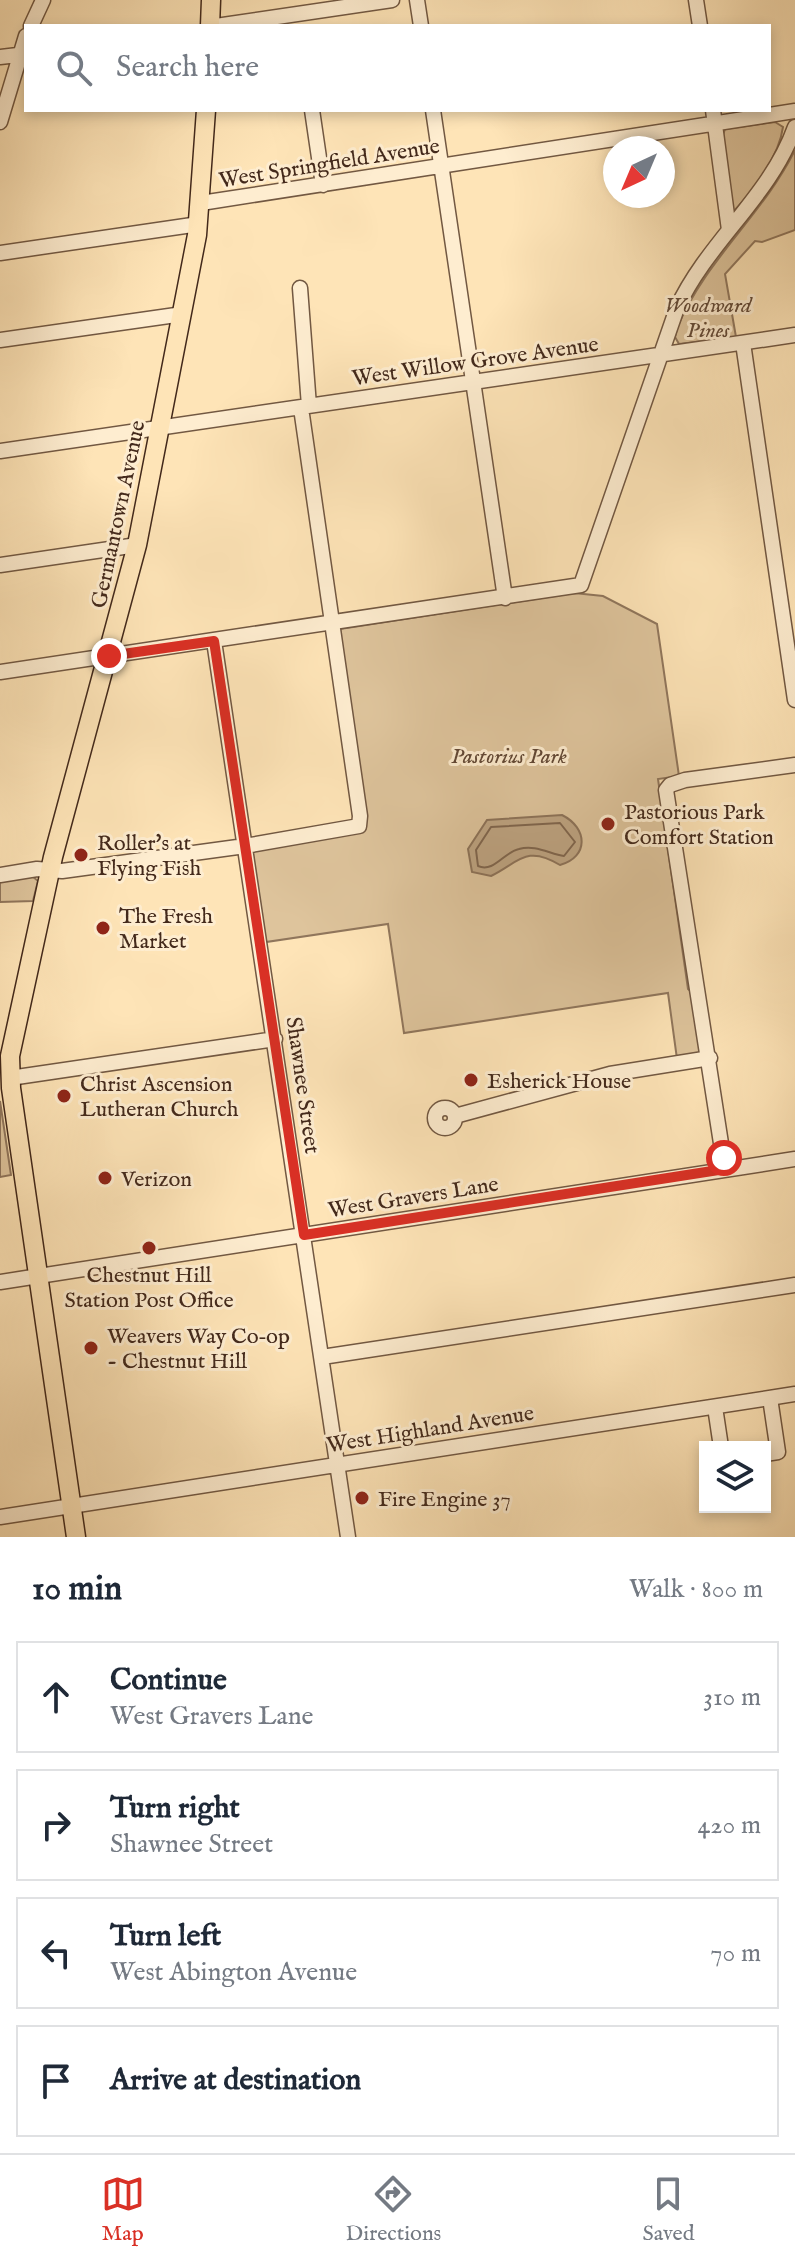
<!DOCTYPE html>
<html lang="en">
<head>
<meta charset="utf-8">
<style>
  body { margin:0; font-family:"IM FELL English",serif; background:#f6f6f7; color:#1f2937 }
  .controls { position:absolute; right:24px; bottom:24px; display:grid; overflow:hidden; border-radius:0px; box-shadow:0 4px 12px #0003 }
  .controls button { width:72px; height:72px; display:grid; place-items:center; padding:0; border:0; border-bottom:2px solid #e0e1e3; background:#fff; color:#1f2937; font:40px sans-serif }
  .compass { position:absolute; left:603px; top:136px; width:72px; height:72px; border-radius:50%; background:#fff; box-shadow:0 4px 12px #0003; rotate:224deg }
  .stop { position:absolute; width:24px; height:24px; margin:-18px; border:6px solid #d93025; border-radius:50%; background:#fff }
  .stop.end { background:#d93025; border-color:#fff; box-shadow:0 2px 8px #0008 }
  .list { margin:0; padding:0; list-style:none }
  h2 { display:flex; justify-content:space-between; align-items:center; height:104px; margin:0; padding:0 32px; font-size:34px }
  h2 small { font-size:26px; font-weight:400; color:#747a83 }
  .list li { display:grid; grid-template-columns:52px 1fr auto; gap:24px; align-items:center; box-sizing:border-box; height:112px; margin:0 16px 16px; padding:0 16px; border:2px solid #e0e1e3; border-radius:0px }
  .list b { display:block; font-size:30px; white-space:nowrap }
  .list p { margin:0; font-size:26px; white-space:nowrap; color:#747a83 }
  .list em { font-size:26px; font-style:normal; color:#747a83 }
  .icon { flex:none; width:44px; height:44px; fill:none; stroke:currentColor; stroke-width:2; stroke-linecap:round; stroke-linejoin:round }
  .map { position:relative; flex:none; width:795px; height:1537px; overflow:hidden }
  .search { position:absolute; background:#fff; box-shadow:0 4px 12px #0003; left:24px; right:24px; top:24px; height:88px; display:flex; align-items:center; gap:20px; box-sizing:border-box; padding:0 28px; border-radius:0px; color:#747a83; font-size:30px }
  .sheet { height:616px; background:#fff }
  nav { display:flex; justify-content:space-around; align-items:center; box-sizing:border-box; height:112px; border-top:2px solid #e0e1e3; background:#fff; font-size:22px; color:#747a83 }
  nav a { display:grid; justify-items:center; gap:4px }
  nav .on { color:#d93025 }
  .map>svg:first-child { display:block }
</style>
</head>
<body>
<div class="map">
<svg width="795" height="1537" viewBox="0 0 795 1537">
  <rect width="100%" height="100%" fill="#fee4b7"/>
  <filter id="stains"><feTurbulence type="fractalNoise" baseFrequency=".0025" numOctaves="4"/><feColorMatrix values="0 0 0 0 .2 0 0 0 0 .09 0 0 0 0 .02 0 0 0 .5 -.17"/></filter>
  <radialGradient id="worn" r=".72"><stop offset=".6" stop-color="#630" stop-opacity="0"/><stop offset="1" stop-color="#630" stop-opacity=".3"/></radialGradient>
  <path fill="#dec49c" stroke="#90765c" stroke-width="2" d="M 775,122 L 783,127 C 779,157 754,190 733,212 L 723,135 L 725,129 Z
    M 795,150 L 795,230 L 762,242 L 755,241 L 725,274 L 736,337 L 679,344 L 675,337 L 677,328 C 706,259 762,216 795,150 Z
    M 574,593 L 603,596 L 657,624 L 679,776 L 658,779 L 688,989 L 695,995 L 703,1052 L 677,1059 L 668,993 L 404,1033 L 388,924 L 266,942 L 252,850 L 354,833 L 340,629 Z
    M 32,876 L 38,881 L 33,901 L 0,902 L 0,880 Z
    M 0,1101 L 11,1175 L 0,1177 Z"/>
  <path fill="#bea482" stroke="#8d7359" stroke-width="2" d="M 562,815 C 588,828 589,857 560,865 C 526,844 518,863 491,876 L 472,872 L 468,849 L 487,820 Z"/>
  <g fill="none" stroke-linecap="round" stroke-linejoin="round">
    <path stroke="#80664e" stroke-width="2" d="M 560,823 L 575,842 L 564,856 C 550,854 535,844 519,849 C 504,852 494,873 478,866 L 476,850 L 491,827 Z"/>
    <defs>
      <path id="minor" d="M 417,0 L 421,26
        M 696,0 L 700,26
        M 31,26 L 43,0
        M 216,26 L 392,0
        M 0,57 L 26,54
        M 312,110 L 323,185
        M 433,110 L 505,598
        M 713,110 L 729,230
        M 0,122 L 26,36
        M 201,203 L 795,111
        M 0,253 L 199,224
        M 300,288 L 309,406
        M 0,340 L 183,314
        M 743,343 L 795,700
        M 0,451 L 795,335
        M 0,565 L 137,545
        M 214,641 L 348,1537
        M 0,672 L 581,585 L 677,308 C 708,241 770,197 795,127
        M 0,875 L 37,869 L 62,871 L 245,846 L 359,826 L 360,816 L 301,408
        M 10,1078 L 275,1039
        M435 1118a10 10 0 1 1 20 0a10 10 0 1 1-20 0Z
        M 455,1116 L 610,1074 L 710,1058
        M 725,1169 L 666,790 L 670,785 L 685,780 L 795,765
        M 0,1282 L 795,1159
        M 322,1357 L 795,1285
        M 715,1407 L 721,1447
        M 765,1454 L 778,1452 L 770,1398
        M 0,1517 L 795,1394"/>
      <path id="major" d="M 210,26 L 211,0
        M 76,1537 L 11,1088 L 10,1056 L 53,857 L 137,545 L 197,235 L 206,110"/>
    </defs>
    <use href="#minor" stroke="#725842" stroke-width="17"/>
    <use href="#major" stroke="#43291b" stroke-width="21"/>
    <use href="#minor" stroke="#feedd0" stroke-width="14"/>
    <use href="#major" stroke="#fee4b7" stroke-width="18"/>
  </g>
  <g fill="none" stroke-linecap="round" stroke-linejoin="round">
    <path stroke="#d93025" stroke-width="10" d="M 109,656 L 214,641 L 304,1235 L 725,1169 L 724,1158"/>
  </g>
  <g fill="#8f2418" stroke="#feedd0" stroke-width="3">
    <circle cx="608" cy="824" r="8"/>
    <circle cx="81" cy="855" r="8"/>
    <circle cx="103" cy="928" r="8"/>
    <circle cx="471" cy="1080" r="8"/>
    <circle cx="64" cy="1096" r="8"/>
    <circle cx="105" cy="1178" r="8"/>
    <circle cx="149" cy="1248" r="8"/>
    <circle cx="91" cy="1348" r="8"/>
    <circle cx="362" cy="1498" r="8"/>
  </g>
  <g text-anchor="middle" stroke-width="6" stroke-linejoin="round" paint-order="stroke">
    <g font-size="22" fill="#43291b" stroke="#feedd0">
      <text transform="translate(329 162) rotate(-9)" y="8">West Springfield Avenue</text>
      <text transform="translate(475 360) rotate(-8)" y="8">West Willow Grove Avenue</text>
      <text transform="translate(117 514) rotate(-78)" y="8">Germantown Avenue</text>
      <text transform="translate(304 1085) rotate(82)" y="8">Shawnee Street</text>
      <text transform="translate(413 1196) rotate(-9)" y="8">West Gravers Lane</text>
      <text transform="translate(430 1428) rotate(-9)" y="8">West Highland Avenue</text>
    </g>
    <g font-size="22" font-style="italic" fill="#624835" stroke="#feedd0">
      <text x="708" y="312">Woodward<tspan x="708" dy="25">Pines</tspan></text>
      <text x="509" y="763">Pastorius Park</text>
    </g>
    <g font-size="22" fill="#43291b" stroke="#feedd0" text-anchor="start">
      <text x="624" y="819">Pastorious Park<tspan x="624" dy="25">Comfort Station</tspan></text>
      <text x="97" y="850">Roller's at<tspan x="97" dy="25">Flying Fish</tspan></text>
      <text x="119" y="923">The Fresh<tspan x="119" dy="25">Market</tspan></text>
      <text x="487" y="1088">Esherick House</text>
      <text x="80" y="1091">Christ Ascension<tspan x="80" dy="25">Lutheran Church</tspan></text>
      <text x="121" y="1186">Verizon</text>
      <text x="149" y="1282" text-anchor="middle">Chestnut Hill<tspan x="149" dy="25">Station Post Office</tspan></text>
      <text x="107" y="1343">Weavers Way Co‑op<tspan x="107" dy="25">- Chestnut Hill</tspan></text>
      <text x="378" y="1506">Fire Engine 37</text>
    </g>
  </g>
  <rect width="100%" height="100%" filter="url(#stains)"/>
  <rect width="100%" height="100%" fill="url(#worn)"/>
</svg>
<div class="controls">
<button><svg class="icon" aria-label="layers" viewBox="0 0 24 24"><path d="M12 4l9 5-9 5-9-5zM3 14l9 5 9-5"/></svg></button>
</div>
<svg class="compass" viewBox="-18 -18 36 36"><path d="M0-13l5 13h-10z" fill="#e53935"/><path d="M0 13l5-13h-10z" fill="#747a83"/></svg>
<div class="stop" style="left:724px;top:1158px"></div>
<div class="stop end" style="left:109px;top:656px"></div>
<div class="search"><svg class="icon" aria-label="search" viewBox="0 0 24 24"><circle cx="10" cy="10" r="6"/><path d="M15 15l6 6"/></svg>Search here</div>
</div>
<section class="sheet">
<h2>10 min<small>Walk · 800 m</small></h2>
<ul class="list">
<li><svg class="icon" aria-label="ahead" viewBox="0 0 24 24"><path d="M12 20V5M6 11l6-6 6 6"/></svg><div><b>Continue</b><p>West Gravers Lane</p></div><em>310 m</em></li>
<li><svg class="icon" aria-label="right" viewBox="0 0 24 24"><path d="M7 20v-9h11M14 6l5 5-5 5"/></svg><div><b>Turn right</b><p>Shawnee Street</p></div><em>420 m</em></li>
<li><svg class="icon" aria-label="left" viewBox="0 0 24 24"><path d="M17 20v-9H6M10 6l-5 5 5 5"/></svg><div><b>Turn left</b><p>West Abington Avenue</p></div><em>70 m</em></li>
<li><svg class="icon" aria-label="arrive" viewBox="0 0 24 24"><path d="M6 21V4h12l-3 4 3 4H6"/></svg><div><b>Arrive at destination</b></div></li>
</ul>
</section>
<nav>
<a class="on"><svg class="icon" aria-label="map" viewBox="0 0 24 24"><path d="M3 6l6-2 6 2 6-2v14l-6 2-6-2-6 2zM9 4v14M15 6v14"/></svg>Map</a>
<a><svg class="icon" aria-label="directions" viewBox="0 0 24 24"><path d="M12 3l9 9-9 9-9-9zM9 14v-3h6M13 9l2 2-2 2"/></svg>Directions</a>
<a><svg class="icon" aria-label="saved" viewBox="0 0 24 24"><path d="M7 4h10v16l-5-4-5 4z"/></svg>Saved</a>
</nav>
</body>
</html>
